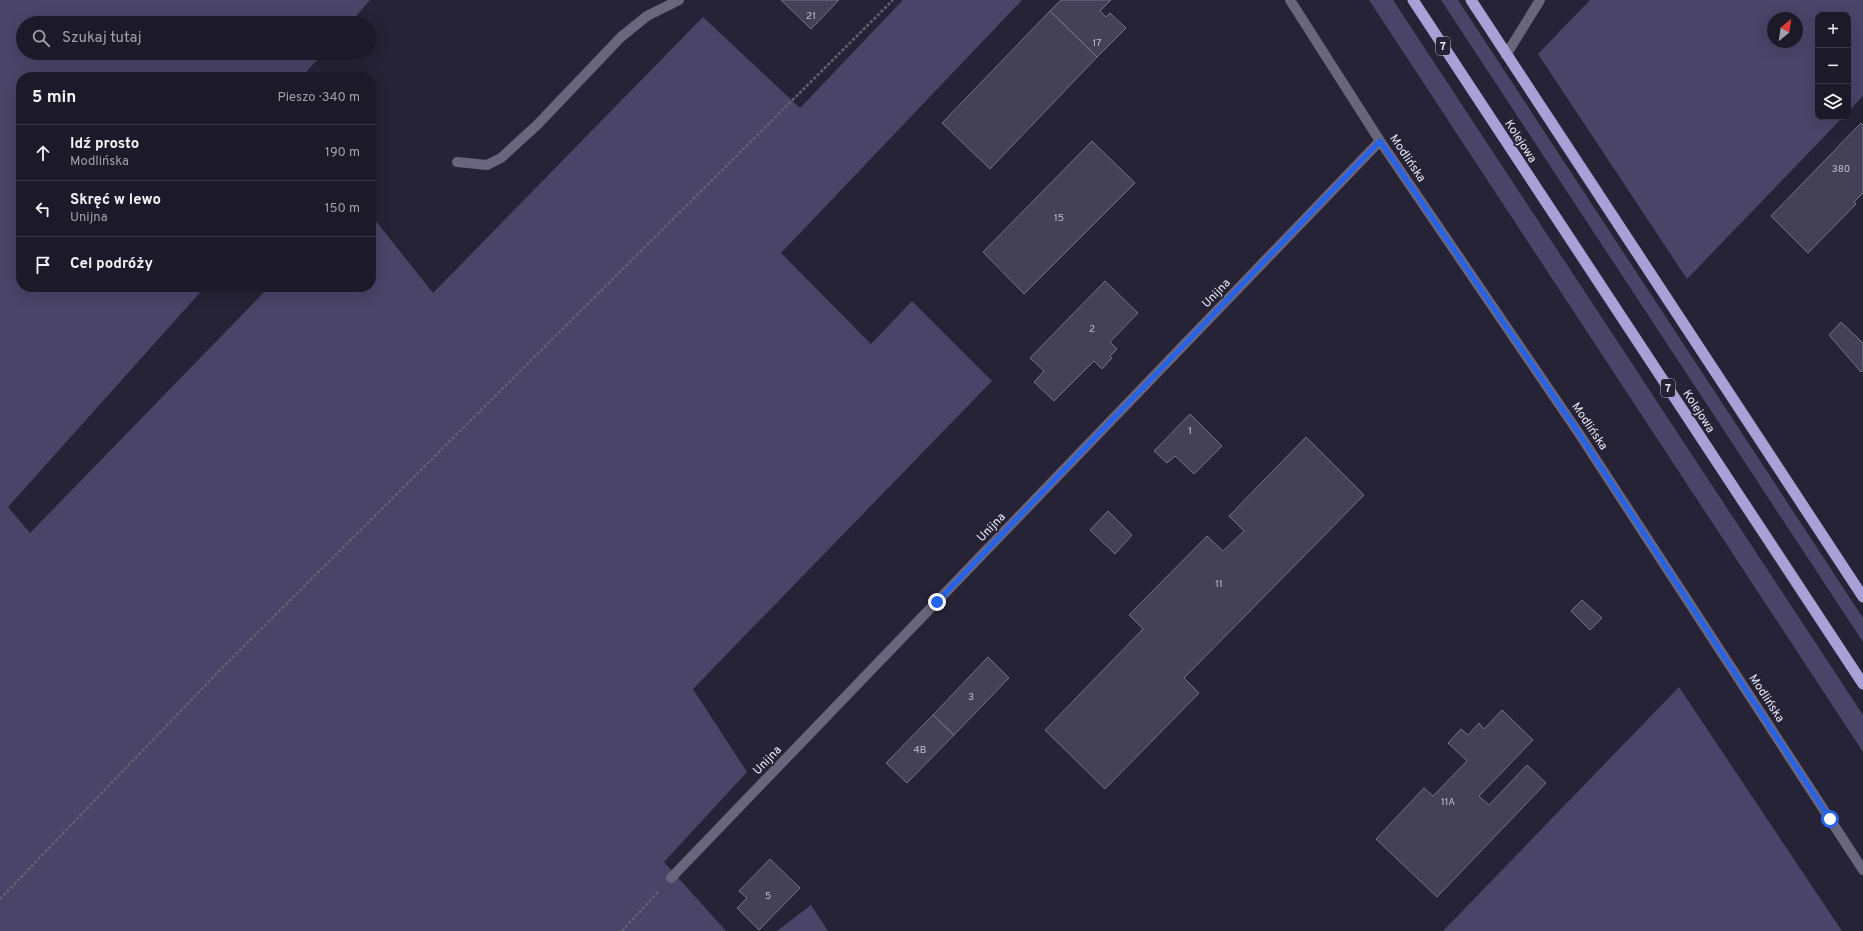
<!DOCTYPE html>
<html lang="pl">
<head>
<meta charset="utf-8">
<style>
  body { margin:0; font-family:Overpass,sans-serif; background:#292734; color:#f1f3f6 }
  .controls { position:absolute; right:12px; top:12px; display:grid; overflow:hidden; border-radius:8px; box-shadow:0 4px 16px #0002 }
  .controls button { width:36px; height:36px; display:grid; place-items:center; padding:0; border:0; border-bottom:1px solid #3a3845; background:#1c1a28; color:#f1f3f6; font:20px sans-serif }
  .compass { position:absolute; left:1767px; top:12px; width:36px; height:36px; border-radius:50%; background:#1c1a28; box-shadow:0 4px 16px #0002; rotate:29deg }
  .stop { position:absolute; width:12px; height:12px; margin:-9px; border:3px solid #2563eb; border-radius:50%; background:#fff }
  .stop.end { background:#2563eb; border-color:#fff; box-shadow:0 1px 4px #0008 }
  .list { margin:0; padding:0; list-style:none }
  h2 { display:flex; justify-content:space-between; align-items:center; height:52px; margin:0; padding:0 16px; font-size:17px }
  h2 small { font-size:13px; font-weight:400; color:#a0a1a8 }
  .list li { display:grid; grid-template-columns:26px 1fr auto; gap:12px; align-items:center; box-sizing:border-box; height:56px; padding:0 16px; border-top:1px solid #3a3845 }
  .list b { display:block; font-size:15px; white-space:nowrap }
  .list p { margin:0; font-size:13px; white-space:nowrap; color:#a0a1a8 }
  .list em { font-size:13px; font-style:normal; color:#a0a1a8 }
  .icon { flex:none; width:22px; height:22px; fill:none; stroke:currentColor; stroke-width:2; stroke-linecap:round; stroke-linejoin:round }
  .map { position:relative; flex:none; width:1863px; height:931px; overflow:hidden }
  .search { position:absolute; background:#1c1a28; box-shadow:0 4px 16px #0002; left:16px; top:16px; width:360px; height:44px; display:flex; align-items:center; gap:10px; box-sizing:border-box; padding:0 14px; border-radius:22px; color:#a0a1a8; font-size:15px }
  .panel { position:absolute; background:#1c1a28; box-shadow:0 4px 16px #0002; left:16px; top:72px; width:360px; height:220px; border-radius:16px }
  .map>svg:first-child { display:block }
</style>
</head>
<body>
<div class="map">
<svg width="1863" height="931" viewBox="0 0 1863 931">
  <rect width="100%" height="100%" fill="#262336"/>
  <path fill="#4a4468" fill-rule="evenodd" d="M 0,0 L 370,0 L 350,23 L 23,23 L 23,53 L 323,53 L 302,77 L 21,77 L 21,287 L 205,287 L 8,507 L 30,533 L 269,287 L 371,287 L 371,215 L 433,293 L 703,17 L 800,108 L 903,0 L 1022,0 L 781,253 L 871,344 L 912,301 L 992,381 L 693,689 L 747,772 L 664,862 L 726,931 L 0,931 Z
    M 1369,0 L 1393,0 L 1863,715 L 1863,752 Z
    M 1441,0 L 1458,0 L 1863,618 L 1863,642 Z
    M 1590,0 L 1863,0 L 1863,96 L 1848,112 L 1848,15 L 1818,15 L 1818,117 L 1843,117 L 1687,279 L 1538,54 ZM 1773,18 L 1797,18 L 1797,42 L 1773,42 Z
    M 1679,687 L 1842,931 L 1443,931 Z
    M 811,905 L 828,931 L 777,931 Z"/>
  <path fill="#444156" stroke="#747188" d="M 781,0 L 839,0 L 811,29 Z
    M 1061,0 L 1111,0 L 1100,11 L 1106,17 L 1110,13 L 1126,28 L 1097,57 L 1050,11 Z
    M 1050,11 L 1097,57 L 990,169 L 942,123 Z
    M 1861,123 L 1863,125 L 1863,193 L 1854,202 L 1856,204 L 1808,253 L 1771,216 Z
    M 1092,141 L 1135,183 L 1024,294 L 983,252 Z
    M 1105,281 L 1138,313 L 1110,342 L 1117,349 L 1110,356 L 1112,358 L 1102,369 L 1094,361 L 1054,401 L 1034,382 L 1044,371 L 1030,358 Z
    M 1841,322 L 1863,343 L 1863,371 L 1861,372 L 1829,335 Z
    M 1190,414 L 1222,446 L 1194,474 L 1175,456 L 1167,463 L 1154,451 Z
    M 1306,437 L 1364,495 L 1184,678 L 1199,693 L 1105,789 L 1045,730 L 1143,629 L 1129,615 L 1207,536 L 1223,551 L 1244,531 L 1229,516 Z
    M 1108,511 L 1132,535 L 1115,554 L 1090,530 Z
    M 1582,600 L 1602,618 L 1590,630 L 1571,611 Z
    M 988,657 L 1009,678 L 954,735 L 933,715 Z
    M 1502,710 L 1533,740 L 1479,796 L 1489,805 L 1527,765 L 1546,783 L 1437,897 L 1376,839 L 1424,788 L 1433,796 L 1467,761 L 1448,743 L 1461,729 L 1468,735 L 1479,723 L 1484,729 Z
    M 933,715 L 954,735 L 907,783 L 886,763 Z
    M 770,859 L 800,888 L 759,930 L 737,908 L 747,898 L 739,891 Z"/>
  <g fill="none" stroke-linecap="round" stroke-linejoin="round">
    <path stroke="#646172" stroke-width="2.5" stroke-dasharray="3 2" stroke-linecap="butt" d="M 0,899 L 219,671 L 893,0
      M 622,931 L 658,892"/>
    <path stroke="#68657c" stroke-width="10" d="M 457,162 L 487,165 L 501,158 L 537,125 L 621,37 L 647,16 L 679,0"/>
    <path stroke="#68657c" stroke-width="10" d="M 1290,0 L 1380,141 L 1578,432 L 1863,870
      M 1506,55 L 1540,0
      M 671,878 L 1380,141"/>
    <path stroke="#a9a0d7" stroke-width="11" d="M 1413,0 L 1863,684
      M 1471,0 L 1863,597"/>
  </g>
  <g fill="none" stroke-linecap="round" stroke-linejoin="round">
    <path stroke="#2563eb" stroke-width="5" d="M 937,602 L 1380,141 L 1578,432 L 1830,819"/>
  </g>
  <g text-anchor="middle" stroke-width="4" stroke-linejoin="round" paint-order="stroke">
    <g font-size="10" fill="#c1bfce">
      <text x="811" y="19">21</text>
      <text x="1097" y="46">17</text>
      <text x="1841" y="172">380</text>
      <text x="1059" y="221">15</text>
      <text x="1092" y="332">2</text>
      <text x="1190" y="434">1</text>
      <text x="1219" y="587">11</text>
      <text x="971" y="700">3</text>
      <text x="920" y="753">4B</text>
      <text x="1448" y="805">11A</text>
      <text x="768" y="899">5</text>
    </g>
    <g fill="#262336" stroke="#b0aebc" stroke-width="1">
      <rect x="1436" y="37" width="14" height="18" rx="3"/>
      <rect x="1661" y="379" width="14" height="18" rx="3"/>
    </g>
    <g font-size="11" font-weight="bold" fill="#ebe9f6">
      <text x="1443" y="50">7</text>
      <text x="1668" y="392">7</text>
    </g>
    <g font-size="12" fill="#ebe9f6" stroke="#262336">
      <text transform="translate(1521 141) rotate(57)" y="4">Kolejowa</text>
      <text transform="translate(1408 158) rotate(56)" y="4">Modlińska</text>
      <text transform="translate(1216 293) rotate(-46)" y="4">Unijna</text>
      <text transform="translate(1699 411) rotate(57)" y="4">Kolejowa</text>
      <text transform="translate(1590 426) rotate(56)" y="4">Modlińska</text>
      <text transform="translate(991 527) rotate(-46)" y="4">Unijna</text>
      <text transform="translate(1767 698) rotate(57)" y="4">Modlińska</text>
      <text transform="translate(767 760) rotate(-46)" y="4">Unijna</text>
    </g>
  </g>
</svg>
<div class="controls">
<button>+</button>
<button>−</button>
<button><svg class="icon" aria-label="layers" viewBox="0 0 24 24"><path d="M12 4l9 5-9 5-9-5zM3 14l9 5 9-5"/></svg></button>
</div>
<svg class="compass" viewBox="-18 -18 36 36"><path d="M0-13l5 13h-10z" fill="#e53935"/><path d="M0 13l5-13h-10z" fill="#a0a1a8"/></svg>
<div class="stop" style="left:1830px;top:819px"></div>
<div class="stop end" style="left:937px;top:602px"></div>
<div class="search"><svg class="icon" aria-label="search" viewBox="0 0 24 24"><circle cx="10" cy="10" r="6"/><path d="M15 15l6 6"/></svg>Szukaj tutaj</div>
<section class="panel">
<h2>5 min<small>Pieszo · 340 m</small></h2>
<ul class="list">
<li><svg class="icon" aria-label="ahead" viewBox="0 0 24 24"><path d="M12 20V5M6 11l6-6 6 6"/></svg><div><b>Idź prosto</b><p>Modlińska</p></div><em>190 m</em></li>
<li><svg class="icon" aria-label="left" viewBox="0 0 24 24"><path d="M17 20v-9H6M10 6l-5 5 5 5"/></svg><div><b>Skręć w lewo</b><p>Unijna</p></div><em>150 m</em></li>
<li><svg class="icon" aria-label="arrive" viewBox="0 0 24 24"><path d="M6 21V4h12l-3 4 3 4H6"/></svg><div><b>Cel podróży</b></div></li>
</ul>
</section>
</div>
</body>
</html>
